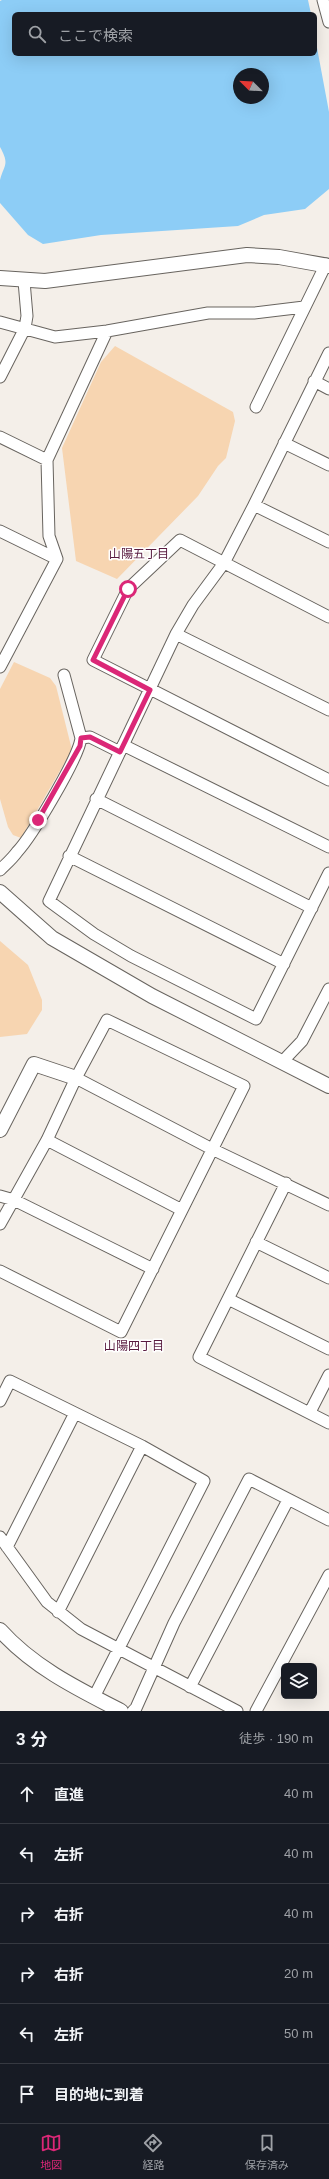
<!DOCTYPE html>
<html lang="ja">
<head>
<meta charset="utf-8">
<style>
  body { margin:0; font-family:Helvetica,"Noto Sans JP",sans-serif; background:#242831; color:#f1f3f6 }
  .controls { position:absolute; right:12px; bottom:12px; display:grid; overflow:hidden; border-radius:6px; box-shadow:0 4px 16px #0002 }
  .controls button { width:36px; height:36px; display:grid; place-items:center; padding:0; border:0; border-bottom:1px solid #363941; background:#171b24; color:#f1f3f6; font:20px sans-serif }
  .compass { position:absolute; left:233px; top:68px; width:36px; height:36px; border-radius:50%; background:#171b24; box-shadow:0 4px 16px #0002; rotate:294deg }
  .stop { position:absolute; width:12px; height:12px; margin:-9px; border:3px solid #db2777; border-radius:50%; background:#fff }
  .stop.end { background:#db2777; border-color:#fff; box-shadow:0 1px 4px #0008 }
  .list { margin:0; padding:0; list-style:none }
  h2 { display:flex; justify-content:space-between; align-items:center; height:52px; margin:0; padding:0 16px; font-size:17px }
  h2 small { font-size:13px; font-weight:400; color:#9ea1a6 }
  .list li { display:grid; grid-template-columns:26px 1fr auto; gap:12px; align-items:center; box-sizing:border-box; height:60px; padding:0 16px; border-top:1px solid #363941 }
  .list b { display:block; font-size:15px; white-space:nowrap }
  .list em { font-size:13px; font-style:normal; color:#9ea1a6 }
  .icon { flex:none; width:22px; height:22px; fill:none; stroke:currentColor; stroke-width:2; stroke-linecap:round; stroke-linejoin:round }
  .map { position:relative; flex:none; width:329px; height:1711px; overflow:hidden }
  .search { position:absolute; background:#171b24; box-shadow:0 4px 16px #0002; left:12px; right:12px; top:12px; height:44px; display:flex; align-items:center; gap:10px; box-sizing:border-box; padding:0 14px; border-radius:6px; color:#9ea1a6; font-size:15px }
  .sheet { height:412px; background:#171b24 }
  nav { display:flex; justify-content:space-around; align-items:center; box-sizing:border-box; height:56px; border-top:1px solid #363941; background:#171b24; font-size:11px; color:#9ea1a6 }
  nav a { display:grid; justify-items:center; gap:2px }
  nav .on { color:#db2777 }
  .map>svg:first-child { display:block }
</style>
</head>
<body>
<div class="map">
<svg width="329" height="1711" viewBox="0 0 329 1711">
  <rect width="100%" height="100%" fill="#f4efe9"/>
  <path fill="#f7d5b1" d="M 115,346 L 233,412 L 235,421 L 226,458 L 218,466 L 198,496 L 117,579 L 76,561 L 62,448 L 101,362 Z
    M 14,662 L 50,678 L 56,686 L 72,750 L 21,838 L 13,835 L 8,827 L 0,799 L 0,689 Z
    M 0,941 L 28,965 L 42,1000 L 42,1010 L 27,1034 L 0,1037 Z"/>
  <path fill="#8dcdf6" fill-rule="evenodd" d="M 2,0 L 308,0 L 311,14 L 14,14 L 14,54 L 315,54 L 315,37 L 329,112 L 329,189 L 305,209 L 264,215 L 238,226 L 101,235 L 43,244 L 28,235 L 0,203 C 0,196 0,187 0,180 C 4,164 10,165 0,147 L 0,1 ZM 239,74 L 263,74 L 263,98 L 239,98 Z"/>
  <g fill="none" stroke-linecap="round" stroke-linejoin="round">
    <defs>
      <path id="minor" d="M 323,0 L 329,22
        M 0,322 L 55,337 L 107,331 L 208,313 L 254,313 L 304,307
        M 329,353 L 254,505 L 329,542
        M 0,377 L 25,328 L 27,316 L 24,281
        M 314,381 L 329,389
        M 256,407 L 326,264
        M 0,437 L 47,460
        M 284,443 L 329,465
        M 0,531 L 57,559
        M 329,617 L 180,540 L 128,589 L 93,660 L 329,780
        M 176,634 L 193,605 L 224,563 L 254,505
        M 0,667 L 57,559 L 49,536 L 47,460 L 107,331
        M 329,710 L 176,634 L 49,901 L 94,934 L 131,956 L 256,1019 L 329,873
        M 81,738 L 90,737 L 120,752
        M 123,745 L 329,847
        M 96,799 L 312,908
        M 69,856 L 284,964
        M 0,870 C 6,864 12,859 17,852 C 32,836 79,757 81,738 L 64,675
        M 282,1062 L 302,1041 L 329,989
        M 76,1078 L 214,1150 L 329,1205
        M 47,1140 L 182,1210
        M 286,1183 L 199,1357 L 329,1423
        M 0,1196 L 14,1200 L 153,1269
        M 0,1224 L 47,1140 L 76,1078 L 107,1020 L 244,1086 L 121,1332 L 0,1271
        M 256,1242 L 329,1278
        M 228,1299 L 329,1349
        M 0,1401 L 10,1381 L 142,1446 L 204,1481 L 94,1697
        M 310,1412 L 329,1375
        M 0,1537 L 47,1602 L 81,1629 L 237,1711
        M 7,1547 L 75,1413
        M 58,1612 L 142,1446
        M 190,1687 L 288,1500
        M 133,1711 L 136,1708 L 174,1623 L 249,1479 L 329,1520
        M 256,1711 L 329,1575"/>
      <path id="tertiary" d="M 0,278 L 45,281 L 247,255 L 279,257 L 329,266
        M 0,892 L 52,938 L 152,996 L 329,1086
        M 0,1130 L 34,1064 L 76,1078
        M 0,1630 C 33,1667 78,1689 121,1711"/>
    </defs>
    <use href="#minor" stroke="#68645f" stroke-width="13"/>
    <use href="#tertiary" stroke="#68645f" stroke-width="16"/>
    <use href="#minor" stroke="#fff" stroke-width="11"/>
    <use href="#tertiary" stroke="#fff" stroke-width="14"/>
  </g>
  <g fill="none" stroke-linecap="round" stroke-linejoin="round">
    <path stroke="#db2777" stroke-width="5" d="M 38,820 L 80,746 L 81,738 L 90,737 L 120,752 L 150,690 L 93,660 L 128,589"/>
  </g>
  <g text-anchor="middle" stroke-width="3" stroke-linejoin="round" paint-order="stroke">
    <g font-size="12" fill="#581a3f" stroke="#fff">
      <text x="139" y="558">山陽五丁目</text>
      <text x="134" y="1350">山陽四丁目</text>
    </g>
  </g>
</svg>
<div class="controls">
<button><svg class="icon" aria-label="layers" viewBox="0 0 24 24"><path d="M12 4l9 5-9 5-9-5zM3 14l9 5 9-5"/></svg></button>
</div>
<svg class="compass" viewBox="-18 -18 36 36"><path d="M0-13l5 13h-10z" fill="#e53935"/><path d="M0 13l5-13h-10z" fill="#9ea1a6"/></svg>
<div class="stop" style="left:128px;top:589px"></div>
<div class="stop end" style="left:38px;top:820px"></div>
<div class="search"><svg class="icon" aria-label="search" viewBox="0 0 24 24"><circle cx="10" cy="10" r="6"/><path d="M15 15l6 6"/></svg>ここで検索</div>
</div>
<section class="sheet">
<h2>3 分<small>徒歩 · 190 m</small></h2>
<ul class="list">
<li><svg class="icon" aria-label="ahead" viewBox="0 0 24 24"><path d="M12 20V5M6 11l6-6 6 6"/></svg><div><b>直進</b></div><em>40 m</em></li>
<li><svg class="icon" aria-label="left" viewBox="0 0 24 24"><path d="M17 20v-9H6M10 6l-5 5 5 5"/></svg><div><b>左折</b></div><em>40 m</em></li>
<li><svg class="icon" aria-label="right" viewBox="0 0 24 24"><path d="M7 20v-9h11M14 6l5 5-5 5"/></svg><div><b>右折</b></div><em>40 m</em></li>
<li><svg class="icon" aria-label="right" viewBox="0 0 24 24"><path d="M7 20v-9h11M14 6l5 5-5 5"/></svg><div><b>右折</b></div><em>20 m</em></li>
<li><svg class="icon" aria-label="left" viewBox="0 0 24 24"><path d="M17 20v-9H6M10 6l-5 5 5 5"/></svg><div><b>左折</b></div><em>50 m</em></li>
<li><svg class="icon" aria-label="arrive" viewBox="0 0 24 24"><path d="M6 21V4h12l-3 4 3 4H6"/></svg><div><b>目的地に到着</b></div></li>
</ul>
</section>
<nav>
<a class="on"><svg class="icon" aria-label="map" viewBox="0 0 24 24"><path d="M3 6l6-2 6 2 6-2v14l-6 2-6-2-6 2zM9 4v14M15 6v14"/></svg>地図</a>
<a><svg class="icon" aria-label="directions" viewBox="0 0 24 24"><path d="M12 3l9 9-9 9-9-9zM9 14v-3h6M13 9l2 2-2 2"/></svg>経路</a>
<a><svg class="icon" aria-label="saved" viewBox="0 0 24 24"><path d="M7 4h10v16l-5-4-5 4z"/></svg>保存済み</a>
</nav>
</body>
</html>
